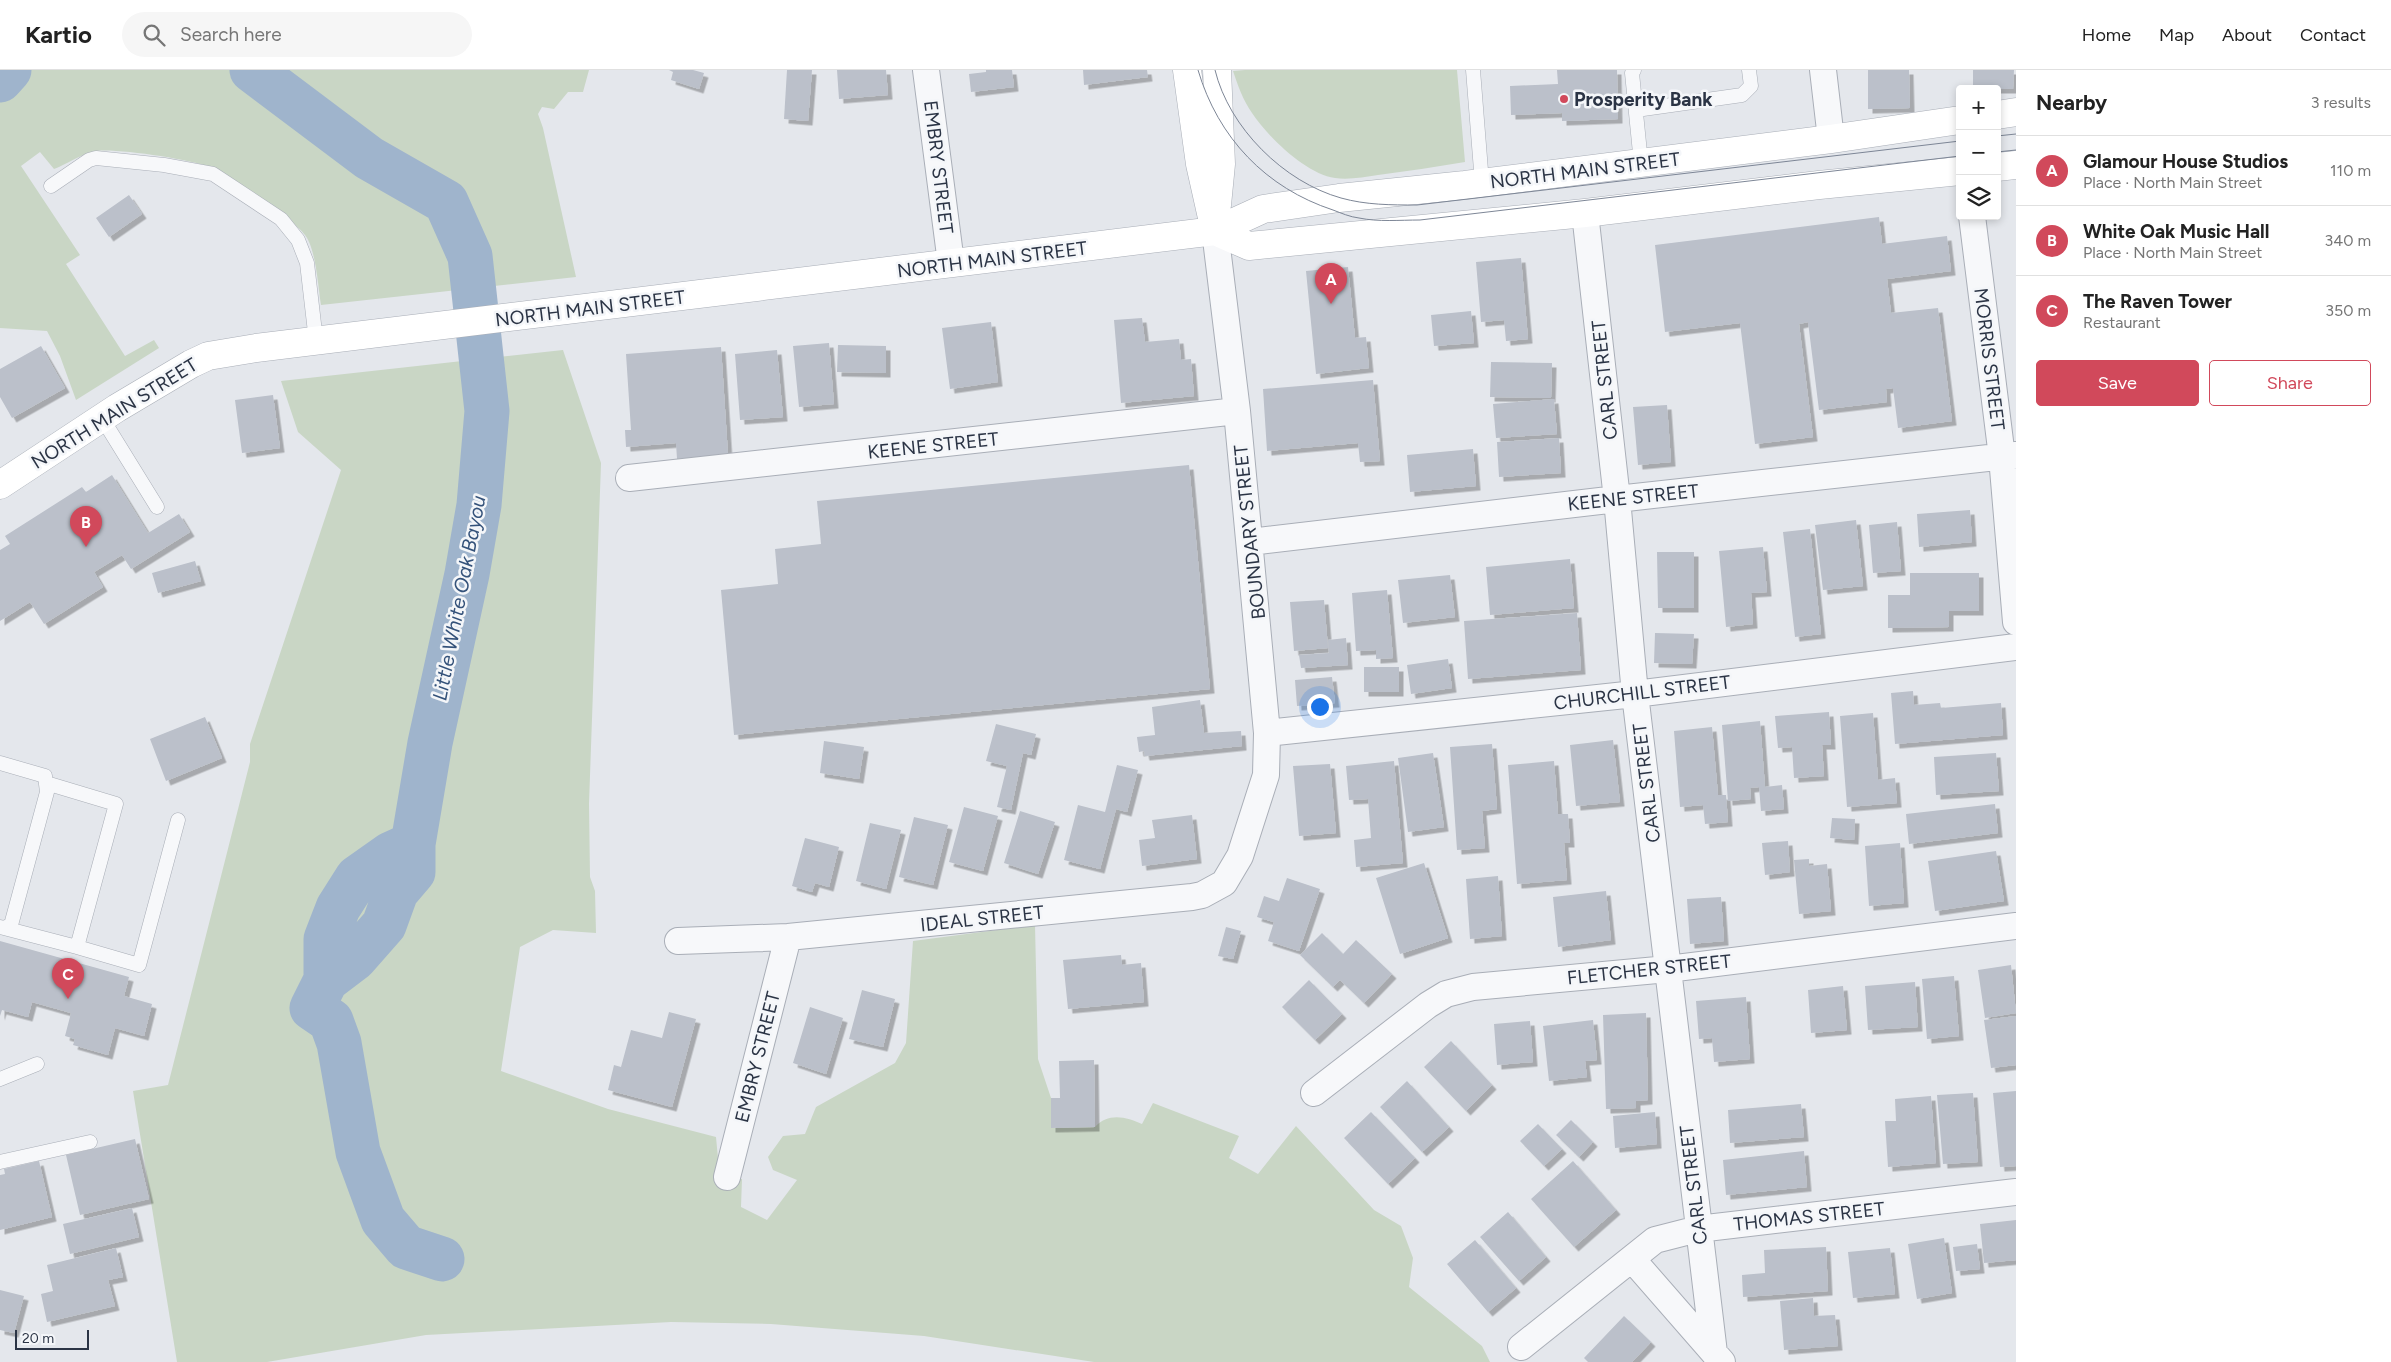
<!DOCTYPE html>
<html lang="en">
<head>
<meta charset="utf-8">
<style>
  body { margin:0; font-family:Figtree,sans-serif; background:#f6f6f6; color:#222 }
  .controls { position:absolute; right:15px; top:15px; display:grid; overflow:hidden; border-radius:5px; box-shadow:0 2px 8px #0003 }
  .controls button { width:45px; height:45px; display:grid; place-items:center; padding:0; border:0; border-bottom:1px solid #e0e0e0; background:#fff; color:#222; font:25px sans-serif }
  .scale { position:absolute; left:15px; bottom:12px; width:74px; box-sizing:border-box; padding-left:5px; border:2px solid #2b3445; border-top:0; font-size:14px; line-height:18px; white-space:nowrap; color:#2b3445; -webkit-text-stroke:4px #f4f6f9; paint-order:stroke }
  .you { position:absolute; left:1319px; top:636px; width:18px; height:18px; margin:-12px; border:4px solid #fff; border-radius:50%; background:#1a73e8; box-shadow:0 0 0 8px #1a73e833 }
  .badge { display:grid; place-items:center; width:32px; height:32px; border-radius:50%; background:#d1495b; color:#fff; font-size:16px; font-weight:700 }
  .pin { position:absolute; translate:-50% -41px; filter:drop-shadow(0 1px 2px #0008) }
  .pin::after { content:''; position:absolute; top:26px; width:18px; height:15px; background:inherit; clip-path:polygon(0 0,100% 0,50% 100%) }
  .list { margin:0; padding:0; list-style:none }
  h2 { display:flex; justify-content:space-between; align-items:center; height:65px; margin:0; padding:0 20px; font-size:21px }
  h2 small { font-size:16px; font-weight:400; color:#767676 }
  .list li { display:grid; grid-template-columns:32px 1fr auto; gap:15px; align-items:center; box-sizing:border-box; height:70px; padding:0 20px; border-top:1px solid #e0e0e0 }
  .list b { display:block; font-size:19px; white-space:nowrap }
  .list p { margin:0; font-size:16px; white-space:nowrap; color:#767676 }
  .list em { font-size:16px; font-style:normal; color:#767676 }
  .actions { display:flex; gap:10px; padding:15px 20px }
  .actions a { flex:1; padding:11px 0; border:1px solid #d1495b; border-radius:5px; text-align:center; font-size:18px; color:#d1495b }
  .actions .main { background:#d1495b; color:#fff }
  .icon { flex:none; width:28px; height:28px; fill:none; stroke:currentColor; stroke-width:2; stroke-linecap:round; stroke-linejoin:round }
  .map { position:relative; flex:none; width:2016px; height:1292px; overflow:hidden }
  header { display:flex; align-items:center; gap:30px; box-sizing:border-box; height:70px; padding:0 25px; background:#fff; border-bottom:1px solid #e0e0e0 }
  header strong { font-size:24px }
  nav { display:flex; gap:28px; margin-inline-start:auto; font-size:18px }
  .search { width:350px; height:45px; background:#f6f6f6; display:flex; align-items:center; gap:12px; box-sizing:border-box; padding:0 18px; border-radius:28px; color:#767676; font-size:19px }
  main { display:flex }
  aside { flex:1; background:#fff }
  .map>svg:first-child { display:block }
</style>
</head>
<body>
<header>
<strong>Kartio</strong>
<div class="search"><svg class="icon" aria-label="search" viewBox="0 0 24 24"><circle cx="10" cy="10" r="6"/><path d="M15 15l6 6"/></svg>Search here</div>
<nav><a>Home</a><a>Map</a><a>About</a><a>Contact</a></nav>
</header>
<main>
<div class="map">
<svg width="2016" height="1292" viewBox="0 0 2016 1292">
  <defs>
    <filter id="shadow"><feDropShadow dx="4.5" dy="4.5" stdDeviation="0" flood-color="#0004"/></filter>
  </defs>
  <rect width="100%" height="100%" fill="#e4e7ec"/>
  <path fill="#c9d6c5" d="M 0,0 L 589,0 L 583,22 L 568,22 L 554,39 L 542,37 L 538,44 L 543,58 L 576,207 L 321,235 C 318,216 316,179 305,165 C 295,150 226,104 209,97 C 190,89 115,78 96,81 C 81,84 67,94 54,99 L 40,82 L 21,96 L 80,185 L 66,194 L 125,286 L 154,270 L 159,278 L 76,330 L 60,286 L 47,261 L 0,258 Z
    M 1245,0 L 1457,0 L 1465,92 C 1436,97 1407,101 1378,105 C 1364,107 1349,110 1335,108 C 1306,104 1268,67 1252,43 C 1243,30 1238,16 1233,1 Z
    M 563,280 L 601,393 L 589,734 L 590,807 L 595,821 L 596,863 L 553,860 L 520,877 L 501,1001 L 608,1039 L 716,1067 L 720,1110 L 742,1109 L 741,1137 L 767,1150 L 797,1110 L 773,1100 L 768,1087 L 783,1066 L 805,1064 L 816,1037 L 895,993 L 906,973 L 913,871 L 1035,855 L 1038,989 L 1051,1028 L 1051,1058 L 1095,1057 C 1108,1042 1127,1047 1142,1054 L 1153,1033 L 1239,1066 L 1229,1088 L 1258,1104 L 1296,1056 L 1374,1140 L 1401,1156 L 1413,1188 L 1409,1217 L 1482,1276 L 1490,1292 L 1094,1292 L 924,1266 L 771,1254 L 671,1252 L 426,1265 L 267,1292 L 177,1292 L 133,1021 L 168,1015 L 250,692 L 250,674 L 341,400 L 298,362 L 281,311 Z"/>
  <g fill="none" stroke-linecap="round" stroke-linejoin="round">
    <path stroke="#9fb4cc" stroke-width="45" d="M 252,0 L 369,88 L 446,132 L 470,186 L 487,341 L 479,435 L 467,504 L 430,673 L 413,774 L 391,784 L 357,808 L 338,838 L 326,869 L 326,910 L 312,938 L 331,951 L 339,973 L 358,1082 L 383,1150 L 406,1177 L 442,1189
      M 0,10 L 9,0
      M 326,910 L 355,888 L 384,855 L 396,822 L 413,802 L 413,774"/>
  </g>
  <path fill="#bbc0ca" filter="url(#shadow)" d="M 669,0 L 693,0 L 704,3 L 699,19 L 671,10 L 673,2 Z
    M 787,0 L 812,0 L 808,51 L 784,49 Z
    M 837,0 L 886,0 L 888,25 L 839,29 Z
    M 986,0 L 1012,0 L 1014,17 L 971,22 L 969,4 L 986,2 Z
    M 1083,0 L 1147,0 L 1148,7 L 1084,15 Z
    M 1557,0 L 1617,0 L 1618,49 L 1562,51 L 1562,43 L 1511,45 L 1510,16 L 1558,14 Z
    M 1868,0 L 1909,0 L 1910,38 L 1868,39 Z
    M 1973,0 L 2014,0 L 2013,19 L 1973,19 Z
    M 129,125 L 142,144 L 109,167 L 96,148 Z
    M 1879,147 L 1882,174 L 1947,166 L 1951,201 L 1887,209 L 1891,243 L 1938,238 L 1952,351 L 1898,358 L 1893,318 L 1886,319 L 1887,332 L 1819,340 L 1808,252 L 1799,254 L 1813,367 L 1755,374 L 1740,253 L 1665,262 L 1655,175 Z
    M 1521,188 L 1528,269 L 1506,271 L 1504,250 L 1481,252 L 1476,192 Z
    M 1348,197 L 1355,268 L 1366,267 L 1369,298 L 1316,304 L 1306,201 Z
    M 1471,241 L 1474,273 L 1434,276 L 1431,245 Z
    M 1142,248 L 1145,272 L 1179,269 L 1181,290 L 1191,289 L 1194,326 L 1121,333 L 1114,250 Z
    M 991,252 L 998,312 L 950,319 L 942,258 Z
    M 829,273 L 834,334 L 799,337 L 793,276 Z
    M 838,275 L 886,276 L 886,303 L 837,302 Z
    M 41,276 L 65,318 L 12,348 L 0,327 L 0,299 Z
    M 721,277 L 728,385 L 677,389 L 676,373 L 626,377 L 625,360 L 631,360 L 626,284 Z
    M 777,280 L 783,347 L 740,350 L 735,284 Z
    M 1491,292 L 1552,293 L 1551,328 L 1490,327 Z
    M 1373,310 L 1380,391 L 1360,392 L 1358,373 L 1267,381 L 1263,319 Z
    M 273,325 L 280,378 L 242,383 L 235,330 Z
    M 1554,329 L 1557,364 L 1496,368 L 1493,334 Z
    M 1667,335 L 1671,392 L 1638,395 L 1633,337 Z
    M 1559,368 L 1561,403 L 1499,407 L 1497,372 Z
    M 1473,379 L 1476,416 L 1410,422 L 1407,385 Z
    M 1189,395 L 1210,619 L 734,665 L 721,520 L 778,514 L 775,479 L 821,474 L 817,431 Z
    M 112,405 L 148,463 L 179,444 L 190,462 L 131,499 L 122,485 L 94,502 L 103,517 L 44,554 L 30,532 L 0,551 L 0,480 L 10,474 L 5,466 L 82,417 L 86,422 Z
    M 1970,440 L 1972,472 L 1919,477 L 1917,444 Z
    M 1856,450 L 1863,516 L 1823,520 L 1815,455 Z
    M 1897,452 L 1901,501 L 1873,503 L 1869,455 Z
    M 1810,459 L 1821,564 L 1795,567 L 1783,462 Z
    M 1763,477 L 1767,522 L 1751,523 L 1753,554 L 1726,557 L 1719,481 Z
    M 1657,482 L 1694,482 L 1694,538 L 1658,538 Z
    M 1570,489 L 1574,538 L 1490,545 L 1486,497 Z
    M 195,491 L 201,511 L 158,523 L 152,503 Z
    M 1910,503 L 1979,503 L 1979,541 L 1949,541 L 1949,557 L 1888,558 L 1888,525 L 1910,525 Z
    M 1450,505 L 1455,547 L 1403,553 L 1398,510 Z
    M 1387,520 L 1393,588 L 1376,589 L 1376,580 L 1356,581 L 1352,523 Z
    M 1324,530 L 1328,578 L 1294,581 L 1290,532 Z
    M 1577,543 L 1581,600 L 1468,609 L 1464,551 Z
    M 1655,563 L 1694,564 L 1692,594 L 1654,593 Z
    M 1346,568 L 1348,595 L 1301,598 L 1299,585 L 1329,583 L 1328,570 Z
    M 1448,589 L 1452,618 L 1411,624 L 1407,595 Z
    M 1364,597 L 1399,597 L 1399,622 L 1364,622 Z
    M 1332,607 L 1335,633 L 1297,636 L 1295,610 Z
    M 1913,621 L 1914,635 L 1940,633 L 1941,638 L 2001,633 L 2003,665 L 1895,674 L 1891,623 Z
    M 1200,630 L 1204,663 L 1241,661 L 1242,676 L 1145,686 L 1144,681 L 1139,682 L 1137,667 L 1155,665 L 1152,637 Z
    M 1829,642 L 1831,675 L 1822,675 L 1824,706 L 1794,708 L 1792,677 L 1778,678 L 1775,646 Z
    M 1873,643 L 1878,710 L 1895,708 L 1897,733 L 1847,737 L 1840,646 Z
    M 205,647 L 222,688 L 166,711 L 150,669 Z
    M 1760,651 L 1765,717 L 1782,715 L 1784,739 L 1761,741 L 1759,717 L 1750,718 L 1751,729 L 1728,731 L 1722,655 Z
    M 996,654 L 1036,664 L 1031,685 L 1023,683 L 1011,740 L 997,737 L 1007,696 L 986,691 Z
    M 1712,657 L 1718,725 L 1726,725 L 1728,752 L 1705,754 L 1703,735 L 1680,737 L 1674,661 Z
    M 1613,670 L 1620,732 L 1576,736 L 1570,675 Z
    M 824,671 L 864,677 L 859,709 L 820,703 Z
    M 1492,674 L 1497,739 L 1482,741 L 1485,778 L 1457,780 L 1450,677 Z
    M 1433,683 L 1444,757 L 1408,762 L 1398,688 Z
    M 1996,683 L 1999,721 L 1936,725 L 1934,687 Z
    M 1394,691 L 1403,793 L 1356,797 L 1354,770 L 1371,768 L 1368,729 L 1349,730 L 1346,696 Z
    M 1554,691 L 1558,744 L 1568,744 L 1570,773 L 1564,773 L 1567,810 L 1517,814 L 1508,695 Z
    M 1330,694 L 1336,763 L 1299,766 L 1293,696 Z
    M 1117,695 L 1138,700 L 1127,742 L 1116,739 L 1100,799 L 1064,790 L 1078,735 L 1105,742 Z
    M 1995,734 L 1998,763 L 1909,774 L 1906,744 Z
    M 964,737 L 998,746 L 983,801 L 949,792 Z
    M 1020,741 L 1055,752 L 1038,804 L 1004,793 Z
    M 1192,745 L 1197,789 L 1142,796 L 1139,770 L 1155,768 L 1152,750 Z
    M 914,747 L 948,755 L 933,815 L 899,807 Z
    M 1832,748 L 1855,749 L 1854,770 L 1830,768 Z
    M 870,753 L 901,760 L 886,819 L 856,811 Z
    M 805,768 L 839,777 L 829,817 L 815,813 L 812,822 L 792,816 Z
    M 1788,771 L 1790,802 L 1765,805 L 1762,773 Z
    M 1900,773 L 1904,833 L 1869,836 L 1865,776 Z
    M 1996,781 L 2004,831 L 1935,841 L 1928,791 Z
    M 1809,789 L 1809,796 L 1827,794 L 1831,841 L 1799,844 L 1794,790 Z
    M 1424,793 L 1448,868 L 1400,884 L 1376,808 Z
    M 1498,806 L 1502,866 L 1470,869 L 1466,809 Z
    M 1287,808 L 1320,819 L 1299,881 L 1268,871 L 1274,852 L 1257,847 L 1264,826 L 1279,831 Z
    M 1606,821 L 1611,870 L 1558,877 L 1553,827 Z
    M 1721,827 L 1724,871 L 1690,874 L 1687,829 Z
    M 1226,857 L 1241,861 L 1233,889 L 1218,886 Z
    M 1322,863 L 1343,884 L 1356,870 L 1392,904 L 1364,933 L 1340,910 L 1333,917 L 1300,885 Z
    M 0,871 L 129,907 L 124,926 L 152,934 L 144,966 L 115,958 L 108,985 L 73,975 L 75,969 L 65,966 L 71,943 L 32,932 L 28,947 L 2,940 L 0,946 Z
    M 1121,885 L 1122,895 L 1141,893 L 1144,932 L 1068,939 L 1063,890 Z
    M 2011,895 L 2016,943 L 1985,948 L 1978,900 Z
    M 1954,906 L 1959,966 L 1927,969 L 1922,909 Z
    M 1309,910 L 1342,944 L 1315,970 L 1282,937 Z
    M 1915,912 L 1918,957 L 1868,960 L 1865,916 Z
    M 1843,916 L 1847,960 L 1811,963 L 1808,920 Z
    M 862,920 L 895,929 L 883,977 L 849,969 Z
    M 1746,927 L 1750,989 L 1714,992 L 1712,968 L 1699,969 L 1696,931 Z
    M 810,937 L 843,948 L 826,1004 L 793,993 Z
    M 669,942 L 696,949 L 672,1037 L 608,1020 L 614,995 L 621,997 L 631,960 L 662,968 Z
    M 1646,943 L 1648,1030 L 1636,1031 L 1636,1038 L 1606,1039 L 1603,945 Z
    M 2016,946 L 2016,995 L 1991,998 L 1984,950 Z
    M 1593,950 L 1597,990 L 1585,991 L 1587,1007 L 1549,1011 L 1543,956 Z
    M 1530,951 L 1533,992 L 1497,995 L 1494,954 Z
    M 1451,971 L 1492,1015 L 1466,1041 L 1424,997 Z
    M 1094,990 L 1095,1057 L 1051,1058 L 1051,1028 L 1060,1028 L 1059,991 Z
    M 1407,1011 L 1449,1057 L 1422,1082 L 1380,1037 Z
    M 2016,1021 L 2016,1096 L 2000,1097 L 1993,1023 Z
    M 1973,1023 L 1978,1092 L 1943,1094 L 1937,1025 Z
    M 1931,1026 L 1936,1093 L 1888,1097 L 1885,1051 L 1896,1051 L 1895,1029 Z
    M 1801,1034 L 1804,1067 L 1730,1073 L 1728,1040 Z
    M 1371,1042 L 1415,1088 L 1388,1114 L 1344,1068 Z
    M 1655,1042 L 1657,1074 L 1615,1078 L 1613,1046 Z
    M 1571,1050 L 1593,1072 L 1579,1087 L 1556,1065 Z
    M 1538,1054 L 1562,1079 L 1544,1096 L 1520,1071 Z
    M 135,1069 L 149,1129 L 80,1145 L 66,1085 Z
    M 1804,1081 L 1807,1117 L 1726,1125 L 1723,1090 Z
    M 39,1091 L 52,1147 L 0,1160 L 0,1105 L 5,1104 L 4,1099 Z
    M 1573,1091 L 1616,1140 L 1574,1177 L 1531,1129 Z
    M 132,1138 L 139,1167 L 70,1184 L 63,1154 Z
    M 1508,1142 L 1546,1187 L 1519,1211 L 1480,1167 Z
    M 2016,1150 L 2016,1190 L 1984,1193 L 1980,1154 Z
    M 1944,1168 L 1952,1223 L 1917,1229 L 1908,1174 Z
    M 1475,1170 L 1516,1218 L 1488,1242 L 1447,1194 Z
    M 1977,1174 L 1980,1199 L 1956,1201 L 1953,1177 Z
    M 1826,1177 L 1828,1221 L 1743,1227 L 1742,1205 L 1765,1203 L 1764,1180 Z
    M 116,1178 L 123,1207 L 108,1210 L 115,1236 L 47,1252 L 41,1224 L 53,1221 L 47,1195 Z
    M 1890,1178 L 1895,1224 L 1853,1228 L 1848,1182 Z
    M 0,1220 L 24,1226 L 14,1263 L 0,1260 Z
    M 1813,1228 L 1814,1246 L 1835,1245 L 1838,1276 L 1784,1280 L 1780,1231 Z
    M 1624,1246 L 1651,1272 L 1632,1292 L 1588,1292 L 1584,1288 Z"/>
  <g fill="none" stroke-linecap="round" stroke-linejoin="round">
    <defs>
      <path id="service" d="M 1473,0 L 1482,113
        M 1634,0 L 1632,3 L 1641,93
        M 1636,40 L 1742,25 L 1751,16 L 1749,0
        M 51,116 L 89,90 L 96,88 L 164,95 L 213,104 L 281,149 L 298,170 L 307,193 L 316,271
        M 102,348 L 157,437
        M 0,693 L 45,706 L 47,722 L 11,855 L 4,858 L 0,857
        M 4,858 L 77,877 L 116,734 L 46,713
        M 77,877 L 139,895 L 178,750
        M 0,1009 L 37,994
        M 0,1092 L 90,1072"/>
      <path id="minor" d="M 926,0 L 951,193
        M 1823,0 L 1831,69
        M 1585,143 L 1617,429 L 1635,624 L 1714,1283 L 1722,1292
        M 1972,146 L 2002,387 L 2016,552
        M 629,408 L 1237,341
        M 1250,472 L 1617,429 L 2016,385
        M 1267,663 L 1635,624 L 2016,577
        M 678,871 L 788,867 L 1192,827 L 1202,825 L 1224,813 L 1240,786 L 1266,705 L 1267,663 L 1237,341 L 1215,161
        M 1314,1023 L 1428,935 L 1446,924 L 1473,917 L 1668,899 L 2016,856
        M 727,1107 L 788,867
        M 1632,1189 L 1714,1283
        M 1521,1277 L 1655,1170 L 1698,1159 L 2016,1122"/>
      <path id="secondary" d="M 1187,0 L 1200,94 L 1215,161
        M 1217,0 L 1221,94 L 1217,135
        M 1997,45 L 2016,42
        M 1997,97 L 2016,95
        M 1215,161 L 1249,176 L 1585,143 L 1819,115 L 1960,101
        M 0,415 L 117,338 L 191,294 L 208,286 L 256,278 L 1215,161 L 1263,139 L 1339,128 L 1465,115 L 1831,69 L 1960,50"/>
    </defs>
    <use href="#service" stroke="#a9aeb7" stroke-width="15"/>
    <use href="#minor" stroke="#a9aeb7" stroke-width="28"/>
    <use href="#secondary" stroke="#a9aeb7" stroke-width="29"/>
    <use href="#service" stroke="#f7f8fa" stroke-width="14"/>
    <use href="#minor" stroke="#f7f8fa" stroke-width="26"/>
    <use href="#secondary" stroke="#fff" stroke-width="28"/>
    <path stroke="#7d8696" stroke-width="1" d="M 1198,0 C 1218,68 1266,118 1333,140 C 1341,143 1350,147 1359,148 C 1378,152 1400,150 1420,150 L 1960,86
      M 1215,0 C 1229,58 1284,112 1341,128 C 1366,135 1391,135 1417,135 L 1960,71
      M 1997,66 L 2016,64
      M 1997,82 L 2016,80"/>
  </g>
  <circle fill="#d1495b" stroke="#f4f6f9" stroke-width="2" cx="1564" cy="29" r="5"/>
  <g text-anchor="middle" stroke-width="5" stroke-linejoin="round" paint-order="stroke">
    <g font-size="19" font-weight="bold" fill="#2b3445" stroke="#f4f6f9" text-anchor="start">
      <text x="1574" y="36">Prosperity Bank</text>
    </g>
    <g font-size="19" fill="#2b3445" stroke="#f4f6f9">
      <text transform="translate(939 97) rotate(83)" y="7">EMBRY STREET</text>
      <text transform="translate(1585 100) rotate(-7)" y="7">NORTH MAIN STREET</text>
      <text transform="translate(992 189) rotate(-7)" y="7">NORTH MAIN STREET</text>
      <text transform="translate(590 238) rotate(-7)" y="7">NORTH MAIN STREET</text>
      <text transform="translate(1990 289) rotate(83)" y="7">MORRIS STREET</text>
      <text transform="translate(1604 310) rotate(-96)" y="7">CARL STREET</text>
      <text transform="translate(114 343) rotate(-32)" y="7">NORTH MAIN STREET</text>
      <text transform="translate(933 375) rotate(-6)" y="7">KEENE STREET</text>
      <text transform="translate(1633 427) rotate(-6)" y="7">KEENE STREET</text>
      <text transform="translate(1249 462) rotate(-96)" y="7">BOUNDARY STREET</text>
      <text transform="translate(1642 622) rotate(-7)" y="7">CHURCHILL STREET</text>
      <text transform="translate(1646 713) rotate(-97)" y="7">CARL STREET</text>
      <text transform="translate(982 848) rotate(-6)" y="7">IDEAL STREET</text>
      <text transform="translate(1649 899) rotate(-6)" y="7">FLETCHER STREET</text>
      <text transform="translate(757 987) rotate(-76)" y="7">EMBRY STREET</text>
      <text transform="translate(1693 1115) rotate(-97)" y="7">CARL STREET</text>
      <text transform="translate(1809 1146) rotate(-6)" y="7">THOMAS STREET</text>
    </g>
    <g font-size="20" font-style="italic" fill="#34527a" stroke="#f4f6f9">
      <text transform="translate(459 528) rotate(-79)" y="7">Little White Oak Bayou</text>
    </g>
  </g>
</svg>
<div class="controls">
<button>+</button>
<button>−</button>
<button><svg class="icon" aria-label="layers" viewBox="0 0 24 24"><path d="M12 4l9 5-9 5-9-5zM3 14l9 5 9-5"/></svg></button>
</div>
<div class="scale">20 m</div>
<div class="you"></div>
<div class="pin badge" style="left:1331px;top:234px">A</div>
<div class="pin badge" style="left:86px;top:477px">B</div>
<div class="pin badge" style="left:68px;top:929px">C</div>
</div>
<aside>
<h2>Nearby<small>3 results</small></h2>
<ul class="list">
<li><span class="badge">A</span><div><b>Glamour House Studios</b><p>Place · North Main Street</p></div><em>110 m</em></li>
<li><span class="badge">B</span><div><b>White Oak Music Hall</b><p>Place · North Main Street</p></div><em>340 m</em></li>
<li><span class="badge">C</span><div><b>The Raven Tower</b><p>Restaurant</p></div><em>350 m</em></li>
</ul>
<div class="actions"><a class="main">Save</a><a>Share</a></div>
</aside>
</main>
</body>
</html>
